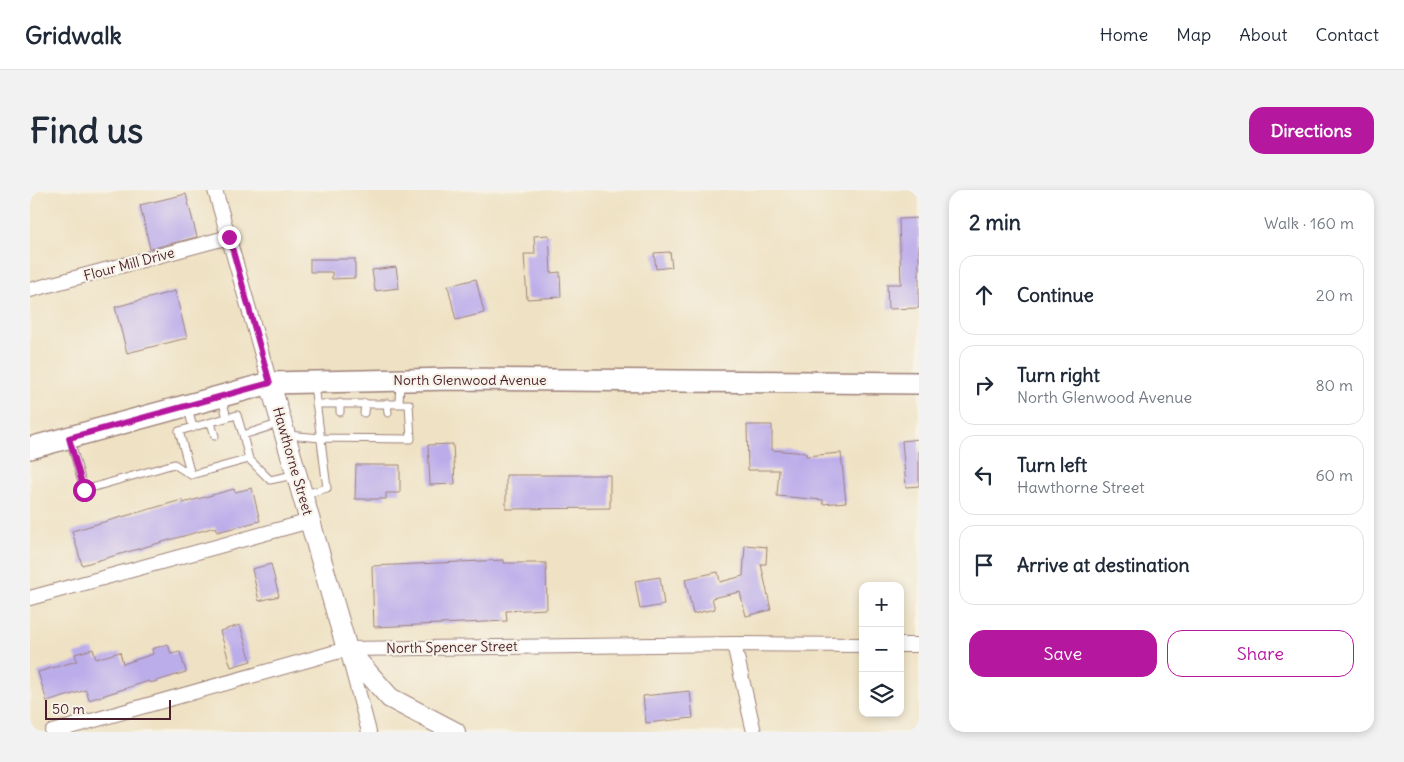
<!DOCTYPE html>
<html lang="en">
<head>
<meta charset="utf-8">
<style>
  body { margin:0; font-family:Delius,sans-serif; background:#f2f2f3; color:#1f2937 }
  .controls { position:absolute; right:15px; bottom:15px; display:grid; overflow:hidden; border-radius:10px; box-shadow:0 2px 8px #0003 }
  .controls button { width:45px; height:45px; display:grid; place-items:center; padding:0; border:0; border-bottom:1px solid #e0e1e3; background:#fff; color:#1f2937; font:25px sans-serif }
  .scale { position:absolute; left:15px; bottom:12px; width:126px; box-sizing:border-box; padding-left:5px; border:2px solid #4a1f2b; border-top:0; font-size:14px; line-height:18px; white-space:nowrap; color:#4a1f2b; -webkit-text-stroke:4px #f7f3e8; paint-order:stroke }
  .stop { position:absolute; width:15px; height:15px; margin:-11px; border:4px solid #b5179e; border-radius:50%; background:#fff }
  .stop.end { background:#b5179e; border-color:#fff; box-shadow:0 1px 5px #0008 }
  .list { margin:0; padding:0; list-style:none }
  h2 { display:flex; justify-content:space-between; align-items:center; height:65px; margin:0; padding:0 20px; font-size:21px }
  h2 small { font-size:16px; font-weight:400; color:#747a83 }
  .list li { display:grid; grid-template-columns:32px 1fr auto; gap:15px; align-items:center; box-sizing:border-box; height:80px; margin:0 10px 10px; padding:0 10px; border:1px solid #e0e1e3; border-radius:15px }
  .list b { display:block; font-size:19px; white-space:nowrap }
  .list p { margin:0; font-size:16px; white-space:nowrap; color:#747a83 }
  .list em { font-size:16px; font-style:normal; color:#747a83 }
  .actions { display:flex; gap:10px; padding:15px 20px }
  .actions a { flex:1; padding:11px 0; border:1px solid #b5179e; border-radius:15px; text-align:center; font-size:18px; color:#b5179e }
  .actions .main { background:#b5179e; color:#fff }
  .icon { flex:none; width:28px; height:28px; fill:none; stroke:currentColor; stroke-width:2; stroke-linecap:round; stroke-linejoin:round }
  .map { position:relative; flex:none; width:889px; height:542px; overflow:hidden; border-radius:15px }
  header { display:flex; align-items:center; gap:30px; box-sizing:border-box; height:70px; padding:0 25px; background:#fff; border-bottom:1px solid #e0e1e3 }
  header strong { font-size:24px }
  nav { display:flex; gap:28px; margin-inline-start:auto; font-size:18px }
  .intro { display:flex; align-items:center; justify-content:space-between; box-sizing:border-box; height:120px; padding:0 30px }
  h1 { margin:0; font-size:35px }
  .button { padding:12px 22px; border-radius:15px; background:#b5179e; color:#fff; font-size:18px; font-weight:700 }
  main { display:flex; gap:30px; padding:0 30px }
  aside { flex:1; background:#fff; border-radius:15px; box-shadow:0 2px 8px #0003 }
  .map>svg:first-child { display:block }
</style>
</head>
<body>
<header>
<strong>Gridwalk</strong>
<nav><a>Home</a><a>Map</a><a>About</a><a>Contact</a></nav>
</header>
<div class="intro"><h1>Find us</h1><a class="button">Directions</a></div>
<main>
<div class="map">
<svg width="889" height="542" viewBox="0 0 889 542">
  <rect width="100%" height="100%" fill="#f7f3e8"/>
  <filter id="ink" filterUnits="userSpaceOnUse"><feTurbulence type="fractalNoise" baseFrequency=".02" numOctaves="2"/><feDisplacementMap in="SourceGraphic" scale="10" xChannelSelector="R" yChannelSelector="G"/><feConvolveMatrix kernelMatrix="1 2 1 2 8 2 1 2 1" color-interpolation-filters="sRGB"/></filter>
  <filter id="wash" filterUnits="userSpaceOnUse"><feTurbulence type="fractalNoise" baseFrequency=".0096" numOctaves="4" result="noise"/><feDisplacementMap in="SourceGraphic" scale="20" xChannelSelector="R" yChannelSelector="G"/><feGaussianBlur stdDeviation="1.12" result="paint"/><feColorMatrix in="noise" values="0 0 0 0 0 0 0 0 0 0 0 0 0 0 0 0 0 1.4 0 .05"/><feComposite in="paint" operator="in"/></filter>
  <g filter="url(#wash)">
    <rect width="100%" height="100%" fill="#efe2c4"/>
    <g id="blocks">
      <path fill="#bbacea" d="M 156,4 L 167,47 L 120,59 L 110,15 Z
        M 889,28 L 889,118 L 858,119 L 857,94 L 871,94 L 869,29 Z
        M 519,45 L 521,83 L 530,82 L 531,107 L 497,109 L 494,64 L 505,64 L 504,46 Z
        M 640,62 L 642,77 L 626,79 L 624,63 Z
        M 280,69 L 325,69 L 325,88 L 302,89 L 302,82 L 280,82 Z
        M 366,77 L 369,98 L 345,101 L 342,80 Z
        M 446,89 L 454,123 L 426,130 L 418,96 Z
        M 145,101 L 157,148 L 97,163 L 85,117 Z
        M 717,235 L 742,235 L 742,260 L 776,263 L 776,266 L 811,263 L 816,312 L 793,314 L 793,310 L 747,306 L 749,280 L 718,280 Z
        M 889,249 L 889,296 L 876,297 L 872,251 Z
        M 423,254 L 425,294 L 400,295 L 398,255 Z
        M 326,275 L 370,275 L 370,303 L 356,303 L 356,309 L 325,309 Z
        M 476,285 L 580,285 L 580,318 L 476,319 Z
        M 222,298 L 230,331 L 187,342 L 185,337 L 52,375 L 42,341 L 152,310 L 153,313 L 204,299 L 205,302 Z
        M 715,355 L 737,357 L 736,374 L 731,374 L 741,420 L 716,426 L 710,402 L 682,408 L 685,419 L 663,424 L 655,389 L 688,382 L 690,392 L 713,386 Z
        M 474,370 L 474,373 L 516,373 L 517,419 L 476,421 L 477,431 L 344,437 L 342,376 Z
        M 241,374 L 249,406 L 229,411 L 222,379 Z
        M 630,387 L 634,415 L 610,419 L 605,391 Z
        M 210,435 L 221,471 L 201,477 L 190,441 Z
        M 138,454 L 141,464 L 150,462 L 156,482 L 120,493 L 119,491 L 59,510 L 56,500 L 17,512 L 8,482 L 47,471 L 45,464 L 63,459 L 66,469 L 90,462 L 93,474 L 123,464 L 122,459 Z
        M 660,501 L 663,528 L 616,533 L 613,506 Z"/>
    </g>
  </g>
  <g filter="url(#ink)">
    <use href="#blocks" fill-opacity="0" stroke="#9c8078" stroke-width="1"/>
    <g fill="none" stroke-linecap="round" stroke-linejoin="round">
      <defs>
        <path id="lane" d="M 192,209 L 197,228
          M 310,213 L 310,222
          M 357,213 L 358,223
          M 369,213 L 370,193
          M 158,219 L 163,238
          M 334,223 L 335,213
          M 181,233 L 185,246
          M 213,245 L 219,269 L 161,285 L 149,241 L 207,225 L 213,245 L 251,233
          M 257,245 L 291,248 L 381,249 L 379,214 L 286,214
          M 40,249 L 54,300 L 144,274 L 161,285
          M 219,269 L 240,290 L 264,285
          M 275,304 L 297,298 L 284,195"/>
        <path id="street" d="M 185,0 L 240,193
          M 0,100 L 199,47
          M 0,408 L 280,331
          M 704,454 L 724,542
          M 870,455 L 889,455
          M 318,463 L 339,542
          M 22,542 L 317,459 L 704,454 L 833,455"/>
        <path id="secondary" d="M 240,193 L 317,459 L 360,508 L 425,542"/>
        <path id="primary" d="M 0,258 L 240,193 L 422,189 L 889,193"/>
      </defs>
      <use href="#lane" stroke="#9c8078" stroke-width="9"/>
      <use href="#street" stroke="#9c8078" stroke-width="16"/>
      <use href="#secondary" stroke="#9c8078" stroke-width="22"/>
      <use href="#primary" stroke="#9c8078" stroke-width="24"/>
      <use href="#lane" stroke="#fff" stroke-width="7"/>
      <use href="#street" stroke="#fff" stroke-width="14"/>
      <use href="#secondary" stroke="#fff" stroke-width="20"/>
      <use href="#primary" stroke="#fff" stroke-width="21"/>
    </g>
  </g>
  <g fill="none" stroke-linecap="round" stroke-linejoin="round" filter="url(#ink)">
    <path stroke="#b5179e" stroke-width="6" d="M 54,300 L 39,248 L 240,193 L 199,47"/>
  </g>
  <g text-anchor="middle" stroke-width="4.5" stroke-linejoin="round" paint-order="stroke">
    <g font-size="14" fill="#4a1f2b" stroke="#f7f3e8">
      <text transform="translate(99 74) rotate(-15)" y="5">Flour Mill Drive</text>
      <text x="440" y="195">North Glenwood Avenue</text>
      <text transform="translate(263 271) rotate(74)" y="5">Hawthorne Street</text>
      <text transform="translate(422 457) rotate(-1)" y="5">North Spencer Street</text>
    </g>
  </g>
</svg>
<div class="controls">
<button>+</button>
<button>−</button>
<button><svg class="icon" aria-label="layers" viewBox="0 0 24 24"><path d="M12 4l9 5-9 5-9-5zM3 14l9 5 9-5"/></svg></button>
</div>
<div class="scale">50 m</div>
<div class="stop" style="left:54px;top:300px"></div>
<div class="stop end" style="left:199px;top:47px"></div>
</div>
<aside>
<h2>2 min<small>Walk · 160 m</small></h2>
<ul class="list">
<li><svg class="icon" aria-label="ahead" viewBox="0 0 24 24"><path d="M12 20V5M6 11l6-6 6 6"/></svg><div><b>Continue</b></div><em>20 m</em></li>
<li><svg class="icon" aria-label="right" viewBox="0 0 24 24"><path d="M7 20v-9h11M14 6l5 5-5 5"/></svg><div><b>Turn right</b><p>North Glenwood Avenue</p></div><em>80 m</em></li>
<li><svg class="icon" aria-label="left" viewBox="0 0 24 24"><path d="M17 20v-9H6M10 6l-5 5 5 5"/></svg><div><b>Turn left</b><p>Hawthorne Street</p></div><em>60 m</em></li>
<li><svg class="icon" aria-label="arrive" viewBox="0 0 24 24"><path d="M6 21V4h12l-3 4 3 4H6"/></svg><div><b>Arrive at destination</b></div></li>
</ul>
<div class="actions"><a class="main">Save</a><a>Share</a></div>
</aside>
</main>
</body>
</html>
